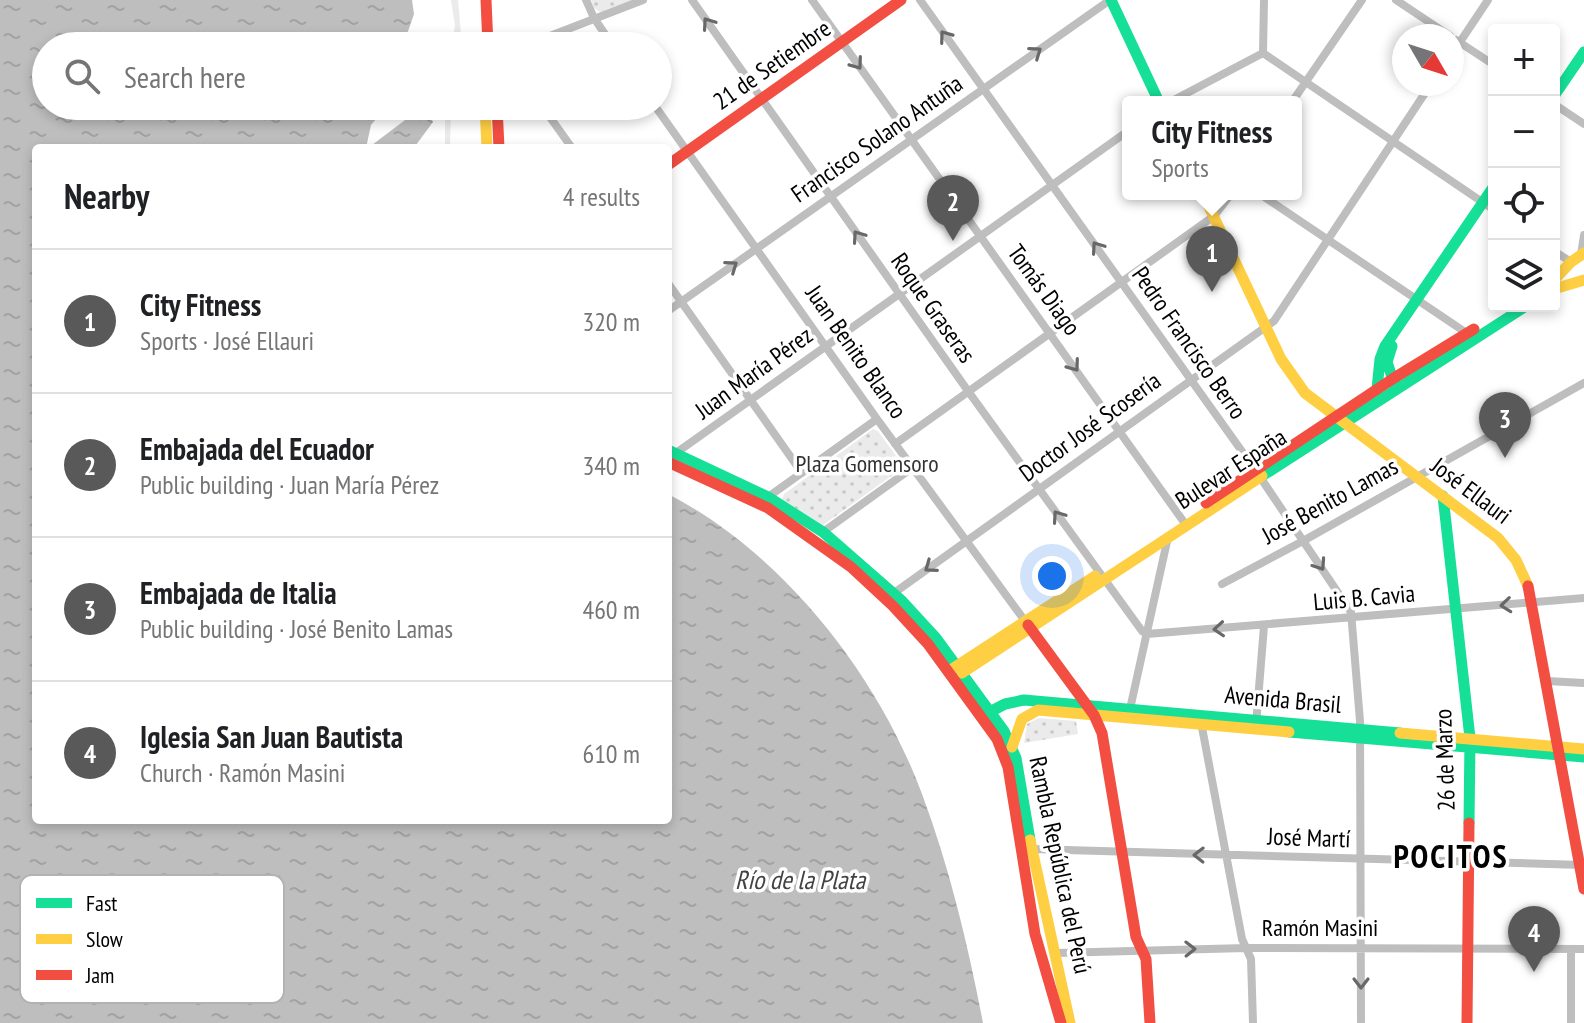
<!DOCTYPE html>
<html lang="en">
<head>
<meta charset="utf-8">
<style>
  body { margin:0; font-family:"PT Sans Narrow",sans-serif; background:#f6f6f6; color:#202124 }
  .controls { position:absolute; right:24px; top:24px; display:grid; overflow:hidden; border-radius:8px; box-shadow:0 4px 12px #0003 }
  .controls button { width:72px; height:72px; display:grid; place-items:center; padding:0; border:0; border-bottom:2px solid #e0e0e0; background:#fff; color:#202124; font:40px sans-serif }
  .compass { position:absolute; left:1392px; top:24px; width:72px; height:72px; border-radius:50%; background:#fff; box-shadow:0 4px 12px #0003; rotate:129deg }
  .you { position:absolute; left:1052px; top:576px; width:28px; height:28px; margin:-20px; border:6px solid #fff; border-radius:50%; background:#1a73e8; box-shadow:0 0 0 12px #1a73e833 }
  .badge { display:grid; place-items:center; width:52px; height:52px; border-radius:50%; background:#595959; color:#fff; font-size:26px; font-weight:700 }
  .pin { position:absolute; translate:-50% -66px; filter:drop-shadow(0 2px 4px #0008) }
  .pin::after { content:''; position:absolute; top:42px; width:28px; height:24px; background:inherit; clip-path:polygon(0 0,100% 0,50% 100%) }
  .popup { position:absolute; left:1122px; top:96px; width:180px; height:104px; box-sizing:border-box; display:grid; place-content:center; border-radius:8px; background:#fff; filter:drop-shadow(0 2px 6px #0005); font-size:26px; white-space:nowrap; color:#757577 }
  .popup b { font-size:30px; color:#202124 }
  .popup::after { content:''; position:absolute; left:50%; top:100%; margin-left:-16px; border:16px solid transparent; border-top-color:#fff }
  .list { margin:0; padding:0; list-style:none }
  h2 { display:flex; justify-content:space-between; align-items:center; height:104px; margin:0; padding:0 32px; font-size:34px }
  h2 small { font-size:26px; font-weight:400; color:#757577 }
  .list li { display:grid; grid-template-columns:52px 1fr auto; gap:24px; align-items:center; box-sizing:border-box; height:144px; padding:0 32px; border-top:2px solid #e0e0e0 }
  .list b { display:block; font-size:30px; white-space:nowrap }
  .list p { margin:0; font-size:26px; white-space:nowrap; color:#757577 }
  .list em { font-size:26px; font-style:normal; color:#757577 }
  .icon { flex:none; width:44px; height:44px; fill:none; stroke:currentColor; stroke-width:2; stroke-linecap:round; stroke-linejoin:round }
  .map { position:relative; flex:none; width:1584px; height:1023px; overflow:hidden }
  .search { position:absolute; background:#fff; box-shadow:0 4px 12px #0003; left:32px; top:32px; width:640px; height:88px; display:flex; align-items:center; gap:20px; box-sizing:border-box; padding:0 28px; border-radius:44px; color:#757577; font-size:30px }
  .panel { position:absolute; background:#fff; box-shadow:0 4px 12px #0003; left:32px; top:144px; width:640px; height:680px; border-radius:8px }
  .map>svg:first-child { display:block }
</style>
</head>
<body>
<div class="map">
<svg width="1584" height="1023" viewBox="0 0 1584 1023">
  <defs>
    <pattern id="park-dots" width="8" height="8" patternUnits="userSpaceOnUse" patternTransform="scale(2)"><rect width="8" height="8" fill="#ebebeb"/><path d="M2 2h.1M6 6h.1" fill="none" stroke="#c8c8c8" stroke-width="1.8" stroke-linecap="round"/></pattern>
    <pattern id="water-ripples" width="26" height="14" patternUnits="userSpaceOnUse" patternTransform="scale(2)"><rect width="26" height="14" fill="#bebebe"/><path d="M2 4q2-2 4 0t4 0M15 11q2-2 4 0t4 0" fill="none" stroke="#a2a2a2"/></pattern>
  </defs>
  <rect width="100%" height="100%" fill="#fff"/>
  <path fill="#ebebeb" d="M 451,0 L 458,0 L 462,46 L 451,46 L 455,26 Z
    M 445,106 L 464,106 L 451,107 L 450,147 L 445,145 Z"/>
  <path fill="url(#park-dots)" d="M 591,0 L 633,0 L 600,12 L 594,8 Z
    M 873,429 L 878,431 L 902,464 L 901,469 L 823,525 L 782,500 L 784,494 Z
    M 1039,718 L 1076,721 L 1078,734 L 1024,743 L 1027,724 Z"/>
  <path fill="url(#water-ripples)" d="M 0,0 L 412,0 L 414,14 L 403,46 L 46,46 L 46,106 L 387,106 L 371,125 L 366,148 L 36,148 L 36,820 L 668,820 L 668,494 C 783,553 878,675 922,794 C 950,869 968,945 983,1023 L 0,1023 Z
    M 421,108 L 430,116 L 433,122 L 416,145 L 417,148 L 368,148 Z"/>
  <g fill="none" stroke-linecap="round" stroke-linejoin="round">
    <path stroke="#bebebe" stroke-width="8" d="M 586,0 L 594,18 L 613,46
      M 692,0 L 968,391 L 1142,631 L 1147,634 L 1584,598
      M 812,0 L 1186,525
      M 920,0 L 1256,471 L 1351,612 L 1360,721 L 1361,1023
      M 1396,0 L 1450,36
      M 1456,40 L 1494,65
      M 524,46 L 643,0
      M 1263,53 L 1494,210
      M 1263,53 L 1264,0
      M 1452,54 L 1488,0
      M 1170,102 L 1263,53
      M 1292,102 L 1362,0
      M 1554,104 L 1584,124
      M 542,106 L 572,148
      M 655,106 L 877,419 L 1025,621
      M 1260,194 L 1468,334
      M 1554,251 L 1571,262
      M 1581,255 L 1584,235
      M 668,283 L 802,473
      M 668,311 L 1110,0
      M 895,444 L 1214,216 L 1231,194
      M 676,453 L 1128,131
      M 768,497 L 877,419
      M 823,532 L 912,468
      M 1222,584 L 1303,541 L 1584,383
      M 894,593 L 1274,321 L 1431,84
      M 1547,681 L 1584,683
      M 1130,709 L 1168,537
      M 1201,722 L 1242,939 L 1251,959 L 1253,1023
      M 1256,725 L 1264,626
      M 1032,849 L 1583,865
      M 1571,950 L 1571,1023
      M 1056,953 L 1246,948 L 1584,949"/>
    <path stroke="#16e098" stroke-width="11" d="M 1111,0 L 1159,102
      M 1554,96 L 1584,52
      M 1392,346 L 1387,362 L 1394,383
      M 1377,389 L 1380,359 L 1385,346 L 1494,186
      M 668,450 L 768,497 L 823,532 L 902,601 L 936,638 L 1004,731 L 1016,758 L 1030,840
      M 1262,476 L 1526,306
      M 1443,496 L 1470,738 L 1469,823
      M 982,716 L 1005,704 L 1024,700 L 1400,733
      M 1289,732 L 1584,757"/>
    <path stroke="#ffcf43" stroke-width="11" d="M 485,106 L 487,148
      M 1203,194 L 1281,359 L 1305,393 L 1498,538 L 1516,560 L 1528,586
      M 1554,280 L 1571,262 L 1584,253
      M 1554,289 L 1584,280
      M 952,669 L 1095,576
      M 962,673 L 1262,476
      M 1400,733 L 1584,749
      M 1012,747 L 1022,719 L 1038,710 L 1289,732
      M 1030,840 L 1070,1023"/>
    <path stroke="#f24e42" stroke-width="11" d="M 486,0 L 488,46
      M 497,106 L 499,148
      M 668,165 L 901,0
      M 668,462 L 768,508 L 851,567 L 893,606 L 928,644 L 997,739 L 1008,767 L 1035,934 L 1061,1023
      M 1206,503 L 1394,378 L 1474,329
      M 1528,586 L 1584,889
      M 1028,625 L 1094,715 L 1102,733 L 1136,937 L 1146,959 L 1150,1023
      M 1467,1023 L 1469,823"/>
  </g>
  <defs><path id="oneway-chevron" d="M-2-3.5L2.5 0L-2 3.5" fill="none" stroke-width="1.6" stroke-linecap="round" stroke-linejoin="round" transform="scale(2)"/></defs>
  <g stroke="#686868">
    <use href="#oneway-chevron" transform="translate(708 23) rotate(-125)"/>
    <use href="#oneway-chevron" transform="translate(945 36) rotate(-126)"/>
    <use href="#oneway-chevron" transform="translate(1036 52) rotate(-35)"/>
    <use href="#oneway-chevron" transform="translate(857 64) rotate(54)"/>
    <use href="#oneway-chevron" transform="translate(858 236) rotate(-125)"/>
    <use href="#oneway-chevron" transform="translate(1097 247) rotate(-125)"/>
    <use href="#oneway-chevron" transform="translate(732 266) rotate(-35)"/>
    <use href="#oneway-chevron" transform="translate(1074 366) rotate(54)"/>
    <use href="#oneway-chevron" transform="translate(1058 516) rotate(-125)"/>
    <use href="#oneway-chevron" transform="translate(1320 565) rotate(56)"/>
    <use href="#oneway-chevron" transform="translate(930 567) rotate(144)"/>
    <use href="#oneway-chevron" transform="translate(1506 605) rotate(174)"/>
    <use href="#oneway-chevron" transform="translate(1219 629) rotate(176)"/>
    <use href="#oneway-chevron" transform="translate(1199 855) rotate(-179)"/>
    <use href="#oneway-chevron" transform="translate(1190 949) rotate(-1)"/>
    <use href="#oneway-chevron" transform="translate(1361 983) rotate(90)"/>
  </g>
  <g text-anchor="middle" stroke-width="7" stroke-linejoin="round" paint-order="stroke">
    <g font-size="24" fill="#000" stroke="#fff">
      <text transform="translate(772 65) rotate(-35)" y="8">21 de Setiembre</text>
      <text transform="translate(877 139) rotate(-35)" y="8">Francisco Solano Antuña</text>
      <text transform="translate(1044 290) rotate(54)" y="8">Tomás Diago</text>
      <text transform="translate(933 308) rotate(55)" y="8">Roque Graseras</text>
      <text transform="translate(1189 343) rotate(55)" y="8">Pedro Francisco Berro</text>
      <text transform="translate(856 352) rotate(55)" y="8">Juan Benito Blanco</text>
      <text transform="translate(754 373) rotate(-36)" y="8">Juan María Pérez</text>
      <text transform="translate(1090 427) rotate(-36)" y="8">Doctor José Scosería</text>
      <text transform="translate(1231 469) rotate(-33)" y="8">Bulevar España</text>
      <text transform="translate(1471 491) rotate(37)" y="8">José Ellauri</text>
      <text transform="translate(1330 501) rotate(-29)" y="8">José Benito Lamas</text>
      <text transform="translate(1364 598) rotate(-5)" y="8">Luis B. Cavia</text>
      <text transform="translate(1283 700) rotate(5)" y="8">Avenida Brasil</text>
      <text transform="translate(1445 760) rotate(-92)" y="8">26 de Marzo</text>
      <text transform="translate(1309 838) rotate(2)" y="8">José Martí</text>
      <text transform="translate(1060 865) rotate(78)" y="8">Rambla República del Perú</text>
      <text x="1320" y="936">Ramón Masini</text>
    </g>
    <g font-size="24" fill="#323232" stroke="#fff">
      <text x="867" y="472">Plaza Gomensoro</text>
    </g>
    <g font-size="26" font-style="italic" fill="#434343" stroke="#fff">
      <text x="800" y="889">Río de la Plata</text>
    </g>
    <g font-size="32" font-weight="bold" letter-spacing="2" fill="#000" stroke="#fff">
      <text x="1451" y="868">POCITOS</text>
    </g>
  </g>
  <rect x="20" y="875" width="264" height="128" rx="12" fill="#fff" stroke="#b2b2b2" stroke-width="2"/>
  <rect x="36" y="898" width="36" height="10" fill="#16e098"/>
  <rect x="36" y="934" width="36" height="10" fill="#ffcf43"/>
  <rect x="36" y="970" width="36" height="10" fill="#f24e42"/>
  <g font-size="22" fill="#000">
    <text x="86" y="911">Fast</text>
    <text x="86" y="947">Slow</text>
    <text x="86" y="983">Jam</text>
  </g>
</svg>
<div class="controls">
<button>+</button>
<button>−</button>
<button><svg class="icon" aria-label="locate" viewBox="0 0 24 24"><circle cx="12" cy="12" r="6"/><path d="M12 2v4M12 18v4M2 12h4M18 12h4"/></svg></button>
<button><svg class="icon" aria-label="layers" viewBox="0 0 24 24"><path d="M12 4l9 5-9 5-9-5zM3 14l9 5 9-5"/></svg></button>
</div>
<svg class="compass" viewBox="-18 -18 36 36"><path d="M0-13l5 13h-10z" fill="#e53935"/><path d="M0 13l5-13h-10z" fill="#757577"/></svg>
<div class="you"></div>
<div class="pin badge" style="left:1212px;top:292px">1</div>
<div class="popup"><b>City Fitness</b>Sports</div>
<div class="pin badge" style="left:953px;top:241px">2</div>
<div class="pin badge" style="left:1505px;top:458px">3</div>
<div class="pin badge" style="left:1534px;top:972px">4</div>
<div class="search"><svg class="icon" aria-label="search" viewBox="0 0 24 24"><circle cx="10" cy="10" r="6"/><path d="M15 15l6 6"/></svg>Search here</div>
<section class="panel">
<h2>Nearby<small>4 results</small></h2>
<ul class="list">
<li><span class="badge">1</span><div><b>City Fitness</b><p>Sports · José Ellauri</p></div><em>320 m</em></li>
<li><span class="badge">2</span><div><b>Embajada del Ecuador</b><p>Public building · Juan María Pérez</p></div><em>340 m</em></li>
<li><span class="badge">3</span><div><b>Embajada de Italia</b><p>Public building · José Benito Lamas</p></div><em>460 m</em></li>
<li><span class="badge">4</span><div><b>Iglesia San Juan Bautista</b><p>Church · Ramón Masini</p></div><em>610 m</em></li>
</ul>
</section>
</div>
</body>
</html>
